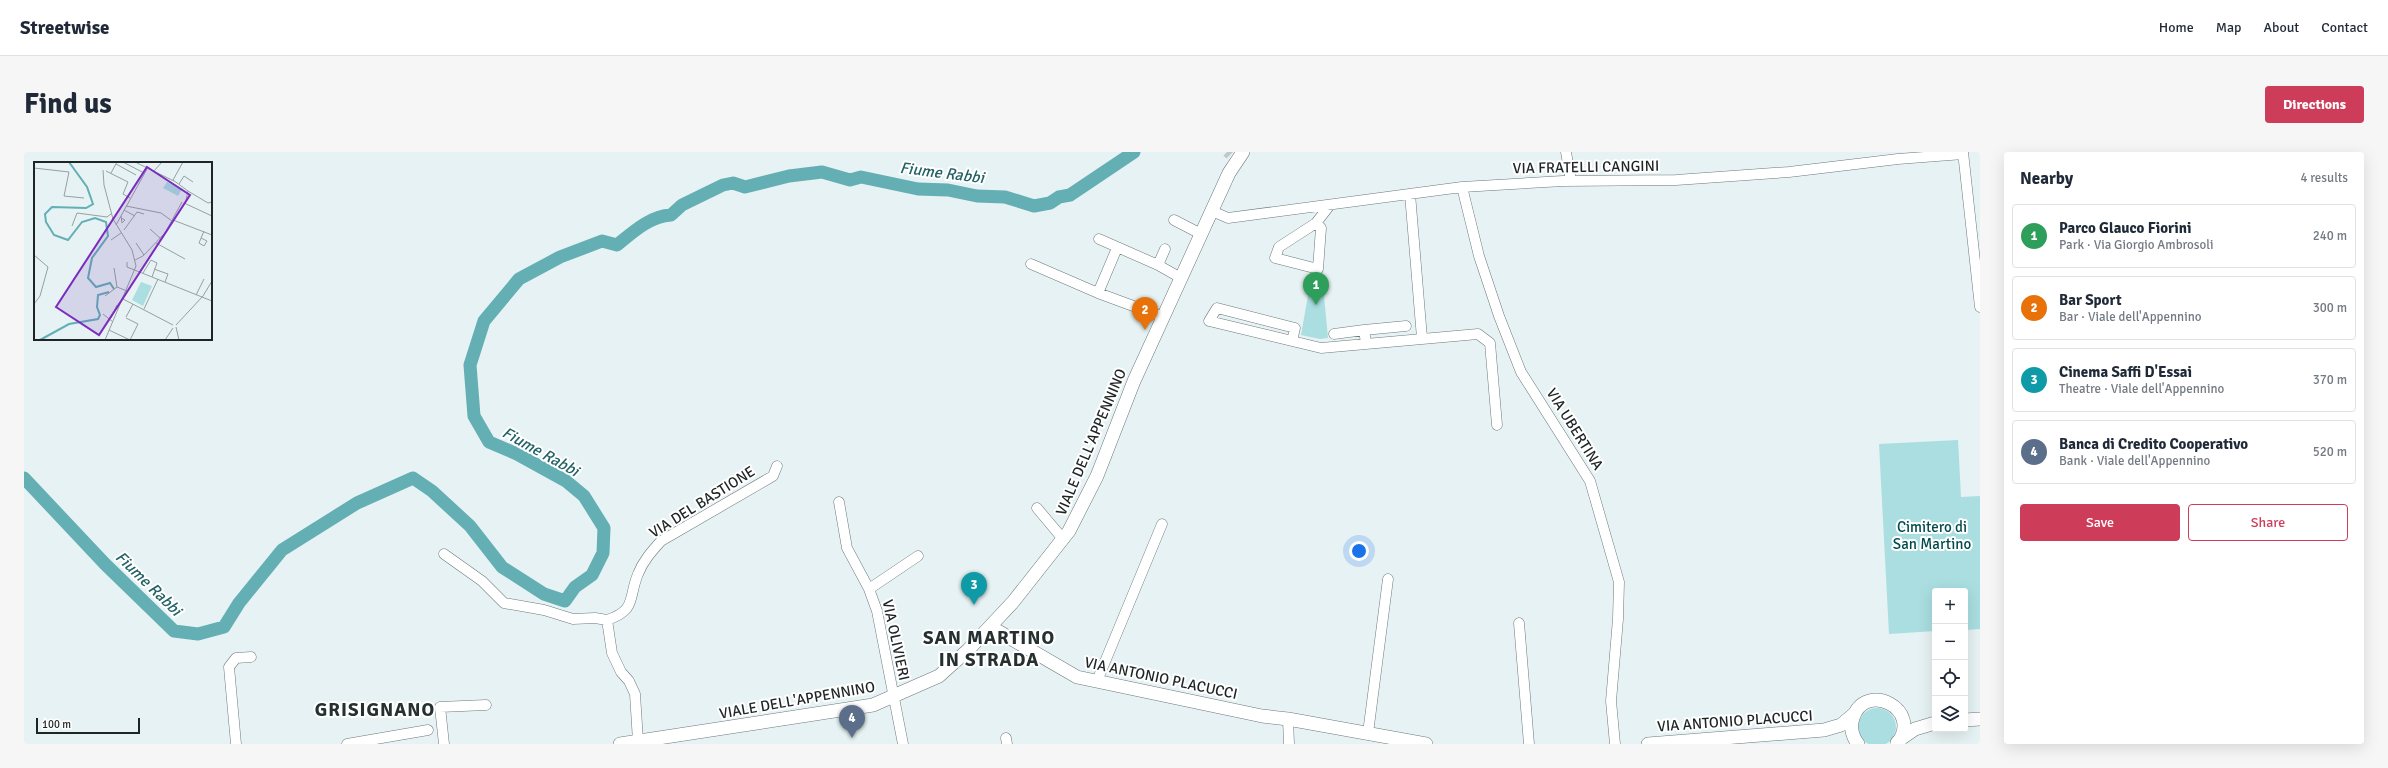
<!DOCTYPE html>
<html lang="en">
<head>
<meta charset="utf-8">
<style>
  body { margin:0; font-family:Signika,sans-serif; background:#f6f6f7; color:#1f2937 }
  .controls { position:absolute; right:12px; bottom:12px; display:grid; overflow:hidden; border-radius:4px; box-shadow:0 4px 16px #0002 }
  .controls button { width:36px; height:36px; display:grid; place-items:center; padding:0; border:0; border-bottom:1px solid #e0e1e3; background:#fff; color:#1f2937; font:20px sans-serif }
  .scale { position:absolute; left:12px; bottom:10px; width:104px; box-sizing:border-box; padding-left:4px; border:2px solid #1f2424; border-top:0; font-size:11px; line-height:14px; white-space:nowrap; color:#1f2424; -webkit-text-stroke:3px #fff; paint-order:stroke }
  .you { position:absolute; left:1335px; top:399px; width:14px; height:14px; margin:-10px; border:3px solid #fff; border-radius:50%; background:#1a73e8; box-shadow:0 0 0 6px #1a73e833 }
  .badge { display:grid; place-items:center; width:26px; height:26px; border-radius:50%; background:#cd3d5a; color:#fff; font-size:13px; font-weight:700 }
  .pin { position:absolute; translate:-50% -33px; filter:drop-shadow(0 1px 2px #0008) }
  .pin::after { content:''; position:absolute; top:21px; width:14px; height:12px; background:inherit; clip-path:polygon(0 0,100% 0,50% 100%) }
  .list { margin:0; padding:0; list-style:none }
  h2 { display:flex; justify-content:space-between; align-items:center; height:52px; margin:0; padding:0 16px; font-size:17px }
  h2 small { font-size:13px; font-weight:400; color:#747a83 }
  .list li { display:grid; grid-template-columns:26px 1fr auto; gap:12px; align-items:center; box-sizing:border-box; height:64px; margin:0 8px 8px; padding:0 8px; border:1px solid #e0e1e3; border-radius:4px }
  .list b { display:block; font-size:15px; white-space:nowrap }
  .list p { margin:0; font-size:13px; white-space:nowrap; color:#747a83 }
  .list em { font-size:13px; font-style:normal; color:#747a83 }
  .actions { display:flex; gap:8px; padding:12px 16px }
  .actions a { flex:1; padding:9px 0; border:1px solid #cd3d5a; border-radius:4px; text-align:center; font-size:14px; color:#cd3d5a }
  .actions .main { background:#cd3d5a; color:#fff }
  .icon { flex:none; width:22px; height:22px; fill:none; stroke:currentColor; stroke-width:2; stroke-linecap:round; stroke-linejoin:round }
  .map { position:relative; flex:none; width:1956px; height:592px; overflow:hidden; border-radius:4px }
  header { display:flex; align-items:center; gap:24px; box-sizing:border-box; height:56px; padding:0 20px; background:#fff; border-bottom:1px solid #e0e1e3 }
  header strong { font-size:19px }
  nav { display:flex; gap:22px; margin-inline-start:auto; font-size:14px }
  .intro { display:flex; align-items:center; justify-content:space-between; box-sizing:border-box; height:96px; padding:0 24px }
  h1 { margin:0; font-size:28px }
  .button { padding:10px 18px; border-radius:4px; background:#cd3d5a; color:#fff; font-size:14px; font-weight:700 }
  main { display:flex; gap:24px; padding:0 24px }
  aside { flex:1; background:#fff; border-radius:4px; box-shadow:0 4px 16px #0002 }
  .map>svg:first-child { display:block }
</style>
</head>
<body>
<header>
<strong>Streetwise</strong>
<nav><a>Home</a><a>Map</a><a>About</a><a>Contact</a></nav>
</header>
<div class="intro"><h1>Find us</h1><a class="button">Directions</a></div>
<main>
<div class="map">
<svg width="1956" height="592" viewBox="0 0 1956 592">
  <rect width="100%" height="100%" fill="#e6f2f3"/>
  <path fill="#aadee1" d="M 1288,121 L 1298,123 L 1304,186 L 1296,187 L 1277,183 Z
    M 1934,288 L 1937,345 L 1956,344 L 1956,477 L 1941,478 L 1941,439 L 1911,439 L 1911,479 L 1865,482 L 1855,292 Z
    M1834 575a19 19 0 1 1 38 0a19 19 0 1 1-38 0Z"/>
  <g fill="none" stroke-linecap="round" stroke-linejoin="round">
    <path stroke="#63afb4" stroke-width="13" d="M 0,326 L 81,412 L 150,479 L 174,482 L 200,475 L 215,451 L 258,398 L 333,351 L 389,326 L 408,339 L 446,374 L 478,415 L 520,442 L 541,449 L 551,435 L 568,423 L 579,401 L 580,376 L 560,344 L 542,329 L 493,302 L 465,290 L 450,264 L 446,213 L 460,169 L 495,127 L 536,105 L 578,89 L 593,93 C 609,80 626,64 647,63 L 658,53 L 699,33 L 709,31 L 721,35 L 765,24 L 798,20 L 826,28 L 837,25 L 894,37 L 924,38 L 953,44 L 981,45 L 1010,54 L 1026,51 L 1035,45 L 1046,43 L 1110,0"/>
    <path stroke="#bec9ca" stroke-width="10" stroke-dasharray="10 5" stroke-linecap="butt" d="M 1203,0 L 1206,3"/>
    <defs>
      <path id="minor" d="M 1542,0 L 1547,29
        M 1939,0 L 1956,155
        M 1438,35 L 1455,104 L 1475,164 L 1497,220 L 1566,329 L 1595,430 L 1594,467 L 1587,549 L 1591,592
        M 1386,42 L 1398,186
        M 1188,59 L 1204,66 L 1438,35 L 1539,29 L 1652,28 L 1765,20 L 1874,7 L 1939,2
        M 1150,68 L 1177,82
        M 1292,71 L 1297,76 L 1294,117 L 1251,106 L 1255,95 L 1292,71 L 1306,53
        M 1075,87 L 1134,113 L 1157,126
        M 1007,112 L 1074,141 L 1139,165
        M 1134,113 L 1141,97
        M 1074,141 L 1093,96
        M 1340,178 L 1382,174
        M 1310,182 L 1340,178 L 1342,191
        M 1268,189 L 1271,176 L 1193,156 L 1185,169 L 1297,196 L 1454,182 L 1466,191 L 1473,273
        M 815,350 L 823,396 L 845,437
        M 1013,356 L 1039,387
        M 420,402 L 458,429 L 480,451 L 520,458 L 549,467 L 571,466 L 583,468
        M 1495,471 L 1505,592
        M 1073,529 L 1138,372
        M 1264,567 L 1265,592
        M 1344,581 L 1364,427
        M 982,586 L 983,592
        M 614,589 L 611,542 L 605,529 L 597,520 L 588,501 L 583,468 C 613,458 604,446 614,422 C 619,409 628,399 637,389 L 749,324 L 753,314
        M 212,592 L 205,515 L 212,506 L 227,505
        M 323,592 L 404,578
        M 420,592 L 416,555 L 462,553
        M 879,592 L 853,459 L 845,437 L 894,404"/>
      <path id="major" d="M 967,475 L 1053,525 L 1238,564 L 1264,567 L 1402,592
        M 1941,568 L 1956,567
        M 1878,586 L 1891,577 L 1911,571
        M 596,592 L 849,553 L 915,524 L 944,498 L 989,450 L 1045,379 L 1073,324 L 1110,229 L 1205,21 L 1219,0
        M 1624,592 L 1800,578 L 1817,573 L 1830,562
        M 1834,592 C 1828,584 1826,575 1829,566 C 1841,528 1900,557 1873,592"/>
      <path id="highway" d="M 1874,591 L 1874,592"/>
    </defs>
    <use href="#minor" stroke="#6e797a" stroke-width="11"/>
    <use href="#major" stroke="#6e797a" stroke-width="14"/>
    <use href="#highway" stroke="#6e797a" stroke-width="16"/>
    <use href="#minor" stroke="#fff" stroke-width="10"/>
    <use href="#major" stroke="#fff" stroke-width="13"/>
    <use href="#highway" stroke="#fff" stroke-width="15"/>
  </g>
  <g text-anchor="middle" stroke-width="4" stroke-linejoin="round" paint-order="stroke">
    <g font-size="15" fill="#1f2424" stroke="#fff">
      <text transform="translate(1562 15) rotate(-1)" y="5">VIA FRATELLI CANGINI</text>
      <text transform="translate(1551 277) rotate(58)" y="5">VIA UBERTINA</text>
      <text transform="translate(1067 290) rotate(-67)" y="5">VIALE DELL'APPENNINO</text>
      <text transform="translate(678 350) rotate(-32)" y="5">VIA DEL BASTIONE</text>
      <text transform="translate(872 488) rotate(78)" y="5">VIA OLIVIERI</text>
      <text transform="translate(1137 526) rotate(12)" y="5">VIA ANTONIO PLACUCCI</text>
      <text transform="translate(773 548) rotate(-10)" y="5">VIALE DELL'APPENNINO</text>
      <text transform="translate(1711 569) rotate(-4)" y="5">VIA ANTONIO PLACUCCI</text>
    </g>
    <g font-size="15" fill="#004a4e" stroke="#fff">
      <text x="1908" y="380">Cimitero di<tspan x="1908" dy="17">San Martino</tspan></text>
    </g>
    <g font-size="16" font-style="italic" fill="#226266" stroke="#fff">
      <text transform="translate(918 20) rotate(7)" y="6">Fiume Rabbi</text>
      <text transform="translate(517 299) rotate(29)" y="6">Fiume Rabbi</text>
      <text transform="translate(125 431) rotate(44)" y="6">Fiume Rabbi</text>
    </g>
    <g font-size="19" font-weight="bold" letter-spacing="1" fill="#263030" stroke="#fff">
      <text x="965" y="492">SAN MARTINO<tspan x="965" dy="22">IN STRADA</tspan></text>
      <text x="351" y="564">GRISIGNANO</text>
    </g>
  </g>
  <g transform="translate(10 10)">
    <rect width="178" height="178" fill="#e6f2f3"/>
    <path d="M 133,20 L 148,27 L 144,34 L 129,26 ZM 107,120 L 118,124 L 109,144 L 98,138 Z" fill="#aadee1"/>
    <path fill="none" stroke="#63afb4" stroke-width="2" d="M 35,0 L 53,25 L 59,42 L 52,46 L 18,45 L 11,52 L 12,60 L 20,73 L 34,78 L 48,60 L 61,56 L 72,60 L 74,74 L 58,96 L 54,116 L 62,125 L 76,121 L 80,127M 6,178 L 35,162 L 64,157 L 66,153 L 63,145 L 64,133 L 75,130"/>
    <path fill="none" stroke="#96a0a0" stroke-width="1" d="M 89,0 L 110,11M 101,0 L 140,19M 149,0 L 139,18 L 154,29 L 152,38M 82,2 L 102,13M 0,6 L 35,10 L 30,34 L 50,36M 69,8 L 70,23 L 79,57 L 98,88 L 102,104 L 71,178M 72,9 L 94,20 L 89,32 L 96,36M 119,10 L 128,0M 77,11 L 83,0M 145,22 L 150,14 L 159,20M 154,29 L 174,41 L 178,40M 150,41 L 178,54M 92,44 L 127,51 L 138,59M 90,48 L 101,54M 87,54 L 88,61 L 91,58 L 87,56M 139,58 L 178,73M 82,63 L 113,7M 38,64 L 43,51 L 73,55 L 77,52M 116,67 L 126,76M 90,68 L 103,50 L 110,52M 167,76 L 173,79 L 170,84 L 165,81 L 170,69M 77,78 L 87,71M 102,81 L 110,93M 122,81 L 151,97M 0,93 L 14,105 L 6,134 L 0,142M 101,98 L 109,94 L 131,71 L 148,40M 93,100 L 93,105 L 178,139M 80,106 L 83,125 L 93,129M 120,107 L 134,112 L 131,120M 109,111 L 117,98 L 123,101 L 118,115M 162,133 L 170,117M 71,134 L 83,125M 89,137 L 139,163M 110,147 L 124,117M 69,152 L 79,160M 92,155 L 99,142M 77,156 L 83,143M 92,156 L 104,162 L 96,178M 142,163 L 169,134 L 178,119M 142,165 L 145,178M 75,168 L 96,178M 131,178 L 139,166"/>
    <path fill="#7b2cbf" fill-opacity="0.15" stroke="#7b2cbf" stroke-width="2" d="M 113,5 L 156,33 L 65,173 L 22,145 Z"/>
    <rect width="178" height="178" fill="none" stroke="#1f2424" stroke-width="2"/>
  </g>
</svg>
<div class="controls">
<button>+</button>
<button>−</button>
<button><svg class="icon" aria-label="locate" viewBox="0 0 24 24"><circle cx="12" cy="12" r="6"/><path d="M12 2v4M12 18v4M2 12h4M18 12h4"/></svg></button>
<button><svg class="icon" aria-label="layers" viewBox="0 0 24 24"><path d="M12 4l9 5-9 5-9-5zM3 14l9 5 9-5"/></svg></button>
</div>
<div class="scale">100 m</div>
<div class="you"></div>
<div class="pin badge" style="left:1292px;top:153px;background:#2e9e5b">1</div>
<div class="pin badge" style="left:1121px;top:178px;background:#e8710a">2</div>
<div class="pin badge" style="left:950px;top:453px;background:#0f9aa8">3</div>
<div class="pin badge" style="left:828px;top:586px;background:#5c6f8a">4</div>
</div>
<aside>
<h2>Nearby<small>4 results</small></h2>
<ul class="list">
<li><span class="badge" style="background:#2e9e5b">1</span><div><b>Parco Glauco Fiorini</b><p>Park · Via Giorgio Ambrosoli</p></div><em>240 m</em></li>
<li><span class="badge" style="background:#e8710a">2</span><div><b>Bar Sport</b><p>Bar · Viale dell'Appennino</p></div><em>300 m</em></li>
<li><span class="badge" style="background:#0f9aa8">3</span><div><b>Cinema Saffi D'Essai</b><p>Theatre · Viale dell'Appennino</p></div><em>370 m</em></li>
<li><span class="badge" style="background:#5c6f8a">4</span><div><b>Banca di Credito Cooperativo</b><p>Bank · Viale dell'Appennino</p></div><em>520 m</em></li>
</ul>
<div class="actions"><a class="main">Save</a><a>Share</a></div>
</aside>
</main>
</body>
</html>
